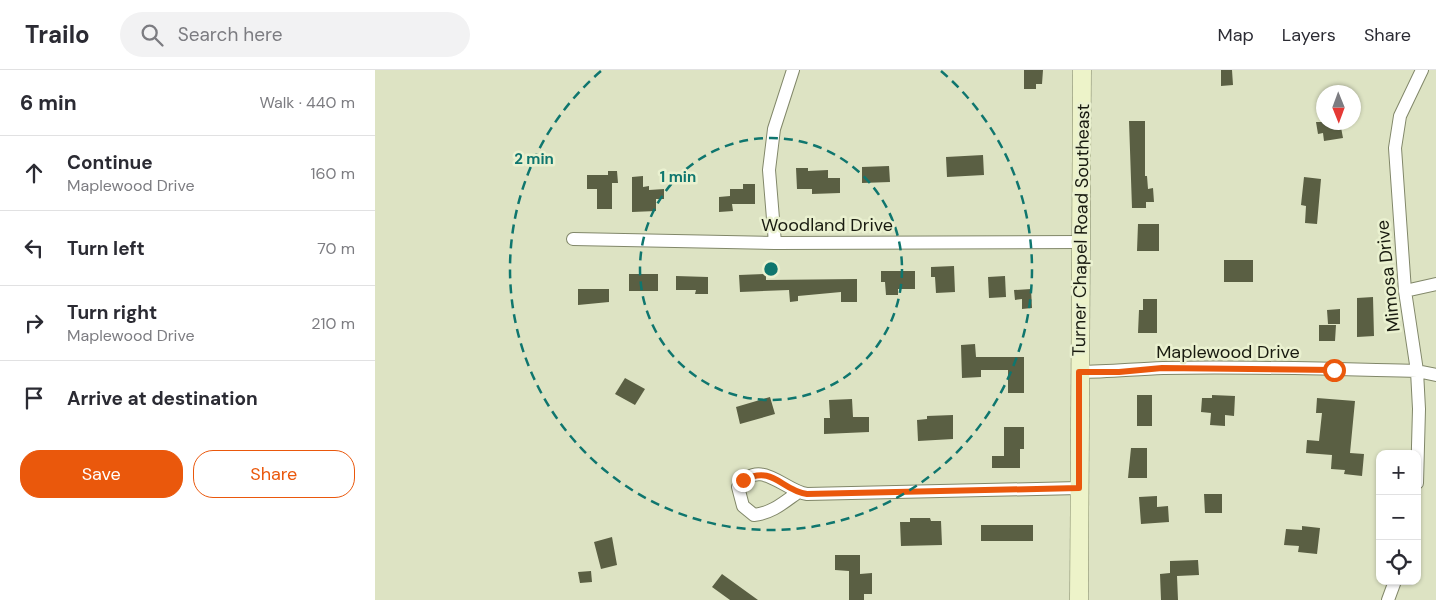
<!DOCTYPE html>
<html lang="en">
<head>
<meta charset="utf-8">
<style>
  body { margin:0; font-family:"DM Sans",sans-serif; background:#f2f2f3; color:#2b2b33 }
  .controls { position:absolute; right:15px; bottom:15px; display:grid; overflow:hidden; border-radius:10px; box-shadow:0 1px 4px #0004 }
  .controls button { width:45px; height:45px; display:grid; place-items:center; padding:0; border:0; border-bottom:1px solid #e1e1e2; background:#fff; color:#2b2b33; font:25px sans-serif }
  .compass { position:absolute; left:941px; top:15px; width:45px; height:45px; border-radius:50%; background:#fff; box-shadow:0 1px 4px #0004; rotate:179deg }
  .stop { position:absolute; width:15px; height:15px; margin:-11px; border:4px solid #ea580c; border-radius:50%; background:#fff }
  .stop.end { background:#ea580c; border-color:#fff; box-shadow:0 1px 5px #0008 }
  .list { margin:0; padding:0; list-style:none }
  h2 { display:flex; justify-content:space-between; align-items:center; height:65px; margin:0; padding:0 20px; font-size:21px }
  h2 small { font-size:16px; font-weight:400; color:#7c7c81 }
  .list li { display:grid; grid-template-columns:32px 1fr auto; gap:15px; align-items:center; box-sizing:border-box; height:75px; padding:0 20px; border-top:1px solid #e1e1e2 }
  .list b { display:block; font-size:19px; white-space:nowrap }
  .list p { margin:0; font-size:16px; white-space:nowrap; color:#7c7c81 }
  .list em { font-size:16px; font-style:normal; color:#7c7c81 }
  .actions { display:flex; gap:10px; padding:15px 20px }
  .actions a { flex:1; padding:11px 0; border:1px solid #ea580c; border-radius:20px; text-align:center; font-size:18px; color:#ea580c }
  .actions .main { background:#ea580c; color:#fff }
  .icon { flex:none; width:28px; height:28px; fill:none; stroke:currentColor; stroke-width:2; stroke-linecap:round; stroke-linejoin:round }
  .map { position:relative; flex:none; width:1061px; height:530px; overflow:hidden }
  header { display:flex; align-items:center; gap:30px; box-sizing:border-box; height:70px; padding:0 25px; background:#fff; border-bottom:1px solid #e1e1e2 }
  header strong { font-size:24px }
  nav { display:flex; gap:28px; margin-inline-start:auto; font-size:18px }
  .search { width:350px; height:45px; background:#f2f2f3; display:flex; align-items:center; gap:12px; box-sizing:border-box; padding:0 18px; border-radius:28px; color:#7c7c81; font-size:19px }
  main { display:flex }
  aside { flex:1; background:#fff }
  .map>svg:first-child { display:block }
</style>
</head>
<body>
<header>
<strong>Trailo</strong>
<div class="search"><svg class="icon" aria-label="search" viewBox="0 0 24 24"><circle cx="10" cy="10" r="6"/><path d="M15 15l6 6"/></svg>Search here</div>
<nav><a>Map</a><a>Layers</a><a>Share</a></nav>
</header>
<main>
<aside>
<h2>6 min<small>Walk · 440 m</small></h2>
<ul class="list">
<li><svg class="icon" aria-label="ahead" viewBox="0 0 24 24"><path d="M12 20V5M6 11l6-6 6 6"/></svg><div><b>Continue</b><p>Maplewood Drive</p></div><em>160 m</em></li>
<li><svg class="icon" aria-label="left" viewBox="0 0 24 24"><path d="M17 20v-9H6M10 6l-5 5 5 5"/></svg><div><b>Turn left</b></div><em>70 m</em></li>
<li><svg class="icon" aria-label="right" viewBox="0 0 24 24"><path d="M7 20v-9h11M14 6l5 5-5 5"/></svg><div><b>Turn right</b><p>Maplewood Drive</p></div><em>210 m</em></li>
<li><svg class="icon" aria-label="arrive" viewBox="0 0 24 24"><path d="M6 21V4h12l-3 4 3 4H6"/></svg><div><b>Arrive at destination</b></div></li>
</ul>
<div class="actions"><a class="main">Save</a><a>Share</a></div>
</aside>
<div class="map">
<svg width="1061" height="530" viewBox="0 0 1061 530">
  <rect width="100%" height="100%" fill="#dde3c3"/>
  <path fill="#5a5f43" d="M 649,0 L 668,0 L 667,14 L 661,14 L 661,19 L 649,19 Z
    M 846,0 L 857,0 L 858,15 L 846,16 Z
    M 754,51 L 770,51 L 770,106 L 772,106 L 773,119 L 778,118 L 779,132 L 771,132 L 771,138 L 757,138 Z
    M 941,52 L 965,52 L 968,68 L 949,71 L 948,63 L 943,64 Z
    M 608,85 L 609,105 L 572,107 L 571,87 Z
    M 514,96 L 515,112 L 487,113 L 487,97 Z
    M 421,98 L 433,98 L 433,101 L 453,100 L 453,108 L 465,108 L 465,123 L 437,124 L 437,119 L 422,119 Z
    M 233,101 L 242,101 L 243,113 L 237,113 L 237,139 L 222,139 L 222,119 L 212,119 L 212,105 L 233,105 Z
    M 268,106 L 268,117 L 274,116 L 274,120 L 289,119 L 289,129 L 281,129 L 281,141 L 257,142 L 257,107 Z
    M 929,107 L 946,109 L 942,154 L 930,153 L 931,136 L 926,135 Z
    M 368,114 L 380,114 L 380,134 L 357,134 L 358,141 L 344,142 L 344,127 L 355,126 L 355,119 L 368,119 Z
    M 763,154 L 784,154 L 784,181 L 762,181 Z
    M 849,190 L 878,190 L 878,212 L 849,212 Z
    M 579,196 L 580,222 L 561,223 L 560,207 L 556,207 L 556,197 Z
    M 506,201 L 540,201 L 540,219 L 523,219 L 523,225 L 511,225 L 510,212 L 506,212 Z
    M 254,204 L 283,204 L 283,221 L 254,221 Z
    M 391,204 L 391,210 L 482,209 L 482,232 L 466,232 L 466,222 L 423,226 L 423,231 L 415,232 L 414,220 L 365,222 L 364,205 Z
    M 301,206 L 333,207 L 333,224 L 320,224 L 321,220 L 301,220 Z
    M 630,206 L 631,227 L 614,228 L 613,207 Z
    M 203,219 L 234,219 L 234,232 L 203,235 Z
    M 656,219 L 657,238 L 647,239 L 647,229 L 640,230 L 639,220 Z
    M 998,227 L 999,266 L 982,267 L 982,228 Z
    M 768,229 L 782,229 L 782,263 L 763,263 L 764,240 L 768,240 Z
    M 965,239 L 965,254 L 953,254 L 952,240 Z
    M 944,255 L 961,255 L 960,271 L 944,271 Z
    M 600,274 L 601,287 L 649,287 L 649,323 L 633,323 L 633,300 L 606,300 L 606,307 L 587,308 L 586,275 Z
    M 250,308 L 270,319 L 260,335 L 240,324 Z
    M 762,325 L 777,325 L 777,356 L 762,356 Z
    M 837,325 L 860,326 L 859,346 L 850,345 L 850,356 L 835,355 L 836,343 L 826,342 L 827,328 L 837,328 Z
    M 395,327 L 400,344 L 365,354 L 361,337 Z
    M 942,328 L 980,331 L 975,383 L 989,384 L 987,406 L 969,404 L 970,400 L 956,399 L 957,385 L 931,383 L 932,370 L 944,371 L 947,343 L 941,343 Z
    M 477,329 L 478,347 L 494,347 L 494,362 L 449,364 L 449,348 L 455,348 L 454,330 Z
    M 578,345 L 578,369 L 543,371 L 542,350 L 552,349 L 552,346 Z
    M 629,357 L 649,357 L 649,379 L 645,379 L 645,398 L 617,398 L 617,386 L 629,386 Z
    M 756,378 L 772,378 L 772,408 L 753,408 Z
    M 829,424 L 847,424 L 847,443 L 830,443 Z
    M 782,426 L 782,437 L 793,436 L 794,452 L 766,454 L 764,427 Z
    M 535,448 L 555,448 L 556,451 L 566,451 L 567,475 L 526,476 L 525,452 L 535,452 Z
    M 606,455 L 658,455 L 658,471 L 606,471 Z
    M 927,456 L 945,458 L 942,484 L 923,482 L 924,476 L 909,475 L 911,459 L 927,460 Z
    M 237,467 L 242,495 L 226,499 L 219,472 Z
    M 460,485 L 485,485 L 485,504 L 497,503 L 497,524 L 489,524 L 489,530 L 474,530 L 474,501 L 460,500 Z
    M 823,490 L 824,505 L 802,506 L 803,530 L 786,530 L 785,504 L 795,503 L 795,491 Z
    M 216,501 L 217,512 L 205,513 L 203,502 Z
    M 347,504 L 383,530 L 355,530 L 337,517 Z"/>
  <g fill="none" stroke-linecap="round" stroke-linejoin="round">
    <defs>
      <path id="street" d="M 198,169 L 400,173 L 706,172
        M 400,173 L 394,100 L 399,59 L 418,0
        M 1030,221 L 1061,214
        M 704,302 C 732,302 760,299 788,298 C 872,296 958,299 1042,301 L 1061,305
        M 1042,413 L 1044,339 L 1042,301 L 1030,221 L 1020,78 L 1025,46 L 1047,0
        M 422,423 C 408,433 397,443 379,445 L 368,436 L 363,417 C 385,386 409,421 432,424 L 704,418
        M 1013,530 L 1020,511"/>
      <path id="secondary" d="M 704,530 L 707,0"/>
    </defs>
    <use href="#street" stroke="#818769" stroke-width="14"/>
    <use href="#secondary" stroke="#818769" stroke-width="19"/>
    <use href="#street" stroke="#fff" stroke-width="12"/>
    <use href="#secondary" stroke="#edf3c9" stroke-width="18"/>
  </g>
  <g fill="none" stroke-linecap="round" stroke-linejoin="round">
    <path stroke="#ea580c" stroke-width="6" d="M 368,410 C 400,395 405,420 432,424 L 704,418 L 704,302 L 744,302 L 787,298 L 959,300"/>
  </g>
  <g fill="none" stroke="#0f766e" stroke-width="2.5" stroke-dasharray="9 6">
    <circle cx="396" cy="199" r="131"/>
    <path d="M566 1A261 261 0 1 1 226 1"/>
  </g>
  <g text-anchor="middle" stroke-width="5" stroke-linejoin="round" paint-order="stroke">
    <g font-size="18" fill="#191b10" stroke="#eaf1d0">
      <text x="452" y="161">Woodland Drive</text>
      <text transform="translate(706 160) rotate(-89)" y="6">Turner Chapel Road Southeast</text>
      <text transform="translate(1013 206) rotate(-96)" y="6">Mimosa Drive</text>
      <text x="853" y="288">Maplewood Drive</text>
    </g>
  </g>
  <circle cx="396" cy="199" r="8" fill="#0f766e" stroke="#eaf1d0" stroke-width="2.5"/>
  <g font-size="15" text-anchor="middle" font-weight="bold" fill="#0f766e" stroke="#eaf1d0" stroke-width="5" stroke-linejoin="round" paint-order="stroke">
    <text x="159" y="94">2 min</text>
    <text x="303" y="112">1 min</text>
  </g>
</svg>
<div class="controls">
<button>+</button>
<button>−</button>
<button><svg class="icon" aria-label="locate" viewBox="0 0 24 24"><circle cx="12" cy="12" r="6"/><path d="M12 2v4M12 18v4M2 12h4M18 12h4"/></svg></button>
</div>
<svg class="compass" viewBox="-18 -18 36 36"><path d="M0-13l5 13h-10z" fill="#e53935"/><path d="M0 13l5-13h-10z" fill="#7c7c81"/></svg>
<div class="stop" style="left:959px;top:300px"></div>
<div class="stop end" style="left:368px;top:410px"></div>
</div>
</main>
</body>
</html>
